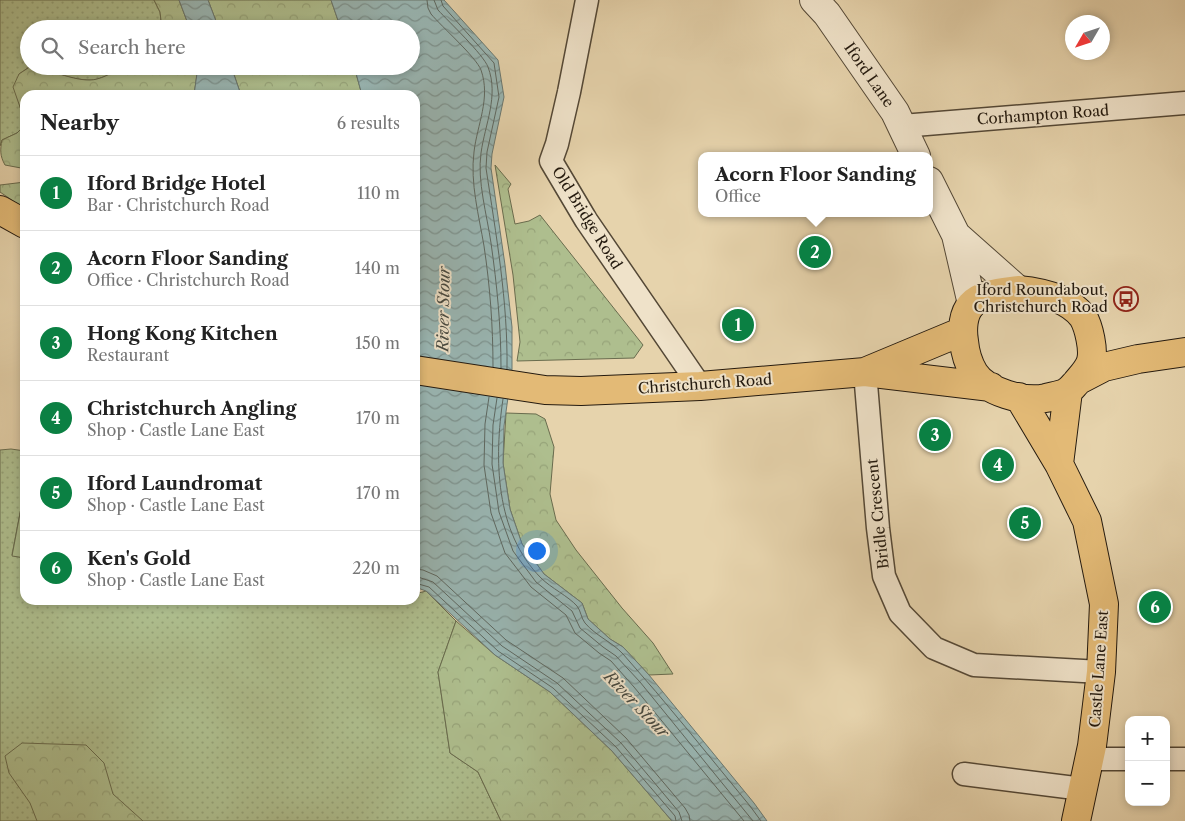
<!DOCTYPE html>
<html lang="en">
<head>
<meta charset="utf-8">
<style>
  body { margin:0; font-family:"Libre Caslon Text",serif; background:#f6f6f6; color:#222 }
  .controls { position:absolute; right:15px; bottom:15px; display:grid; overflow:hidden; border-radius:10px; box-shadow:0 2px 8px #0003 }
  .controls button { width:45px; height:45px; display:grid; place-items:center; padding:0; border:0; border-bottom:1px solid #e0e0e0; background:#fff; color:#222; font:25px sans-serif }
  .compass { position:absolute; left:1065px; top:15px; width:45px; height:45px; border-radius:50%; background:#fff; box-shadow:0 2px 8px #0003; rotate:231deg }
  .you { position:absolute; left:536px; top:550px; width:18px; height:18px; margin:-12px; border:4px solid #fff; border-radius:50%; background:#1a73e8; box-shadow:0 0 0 8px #1a73e833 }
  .badge { display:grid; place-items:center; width:32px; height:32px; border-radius:50%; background:#0b8043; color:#fff; font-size:16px; font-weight:700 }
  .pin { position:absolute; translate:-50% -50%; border:2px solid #fff; box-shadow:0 1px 5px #0006 }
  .popup { position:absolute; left:698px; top:152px; width:235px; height:65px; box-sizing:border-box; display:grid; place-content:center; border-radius:10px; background:#fff; filter:drop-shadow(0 1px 4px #0005); font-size:16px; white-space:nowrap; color:#767676 }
  .popup b { font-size:19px; color:#222 }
  .popup::after { content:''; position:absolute; left:50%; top:100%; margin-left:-10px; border:10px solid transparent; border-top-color:#fff }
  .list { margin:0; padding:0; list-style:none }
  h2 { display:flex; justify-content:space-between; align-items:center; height:65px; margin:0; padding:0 20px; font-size:21px }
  h2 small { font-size:16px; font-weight:400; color:#767676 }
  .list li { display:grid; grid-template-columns:32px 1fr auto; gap:15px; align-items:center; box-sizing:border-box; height:75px; padding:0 20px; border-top:1px solid #e0e0e0 }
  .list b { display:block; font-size:19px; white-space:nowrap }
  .list p { margin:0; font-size:16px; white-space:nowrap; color:#767676 }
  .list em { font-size:16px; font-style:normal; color:#767676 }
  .icon { flex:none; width:28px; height:28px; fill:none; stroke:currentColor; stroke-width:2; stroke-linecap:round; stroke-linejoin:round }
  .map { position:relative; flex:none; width:1185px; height:821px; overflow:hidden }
  .search { position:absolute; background:#fff; box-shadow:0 2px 8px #0003; left:20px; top:20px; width:400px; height:55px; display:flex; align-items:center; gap:12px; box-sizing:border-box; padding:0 18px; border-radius:28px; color:#767676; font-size:19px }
  .panel { position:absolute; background:#fff; box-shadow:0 2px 8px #0003; left:20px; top:90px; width:400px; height:515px; border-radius:15px }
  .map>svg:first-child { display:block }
</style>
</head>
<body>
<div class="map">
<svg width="1185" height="821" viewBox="0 0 1185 821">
  <defs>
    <pattern id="grass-dots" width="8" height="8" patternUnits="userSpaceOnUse" patternTransform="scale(1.25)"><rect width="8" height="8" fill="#aebe8e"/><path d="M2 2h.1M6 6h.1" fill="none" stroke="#96a379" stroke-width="1.8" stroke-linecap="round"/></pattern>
    <pattern id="forest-crowns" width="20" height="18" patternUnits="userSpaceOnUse" patternTransform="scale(1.25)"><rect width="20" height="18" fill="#aebe8e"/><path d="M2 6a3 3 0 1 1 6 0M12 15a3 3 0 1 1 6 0" fill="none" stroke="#96a379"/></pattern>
    <pattern id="water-waves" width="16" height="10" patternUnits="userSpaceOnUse" patternTransform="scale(1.25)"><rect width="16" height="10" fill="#99b6b3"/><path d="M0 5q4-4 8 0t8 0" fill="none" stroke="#7d9390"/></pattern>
  </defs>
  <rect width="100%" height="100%" fill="#e6d3ac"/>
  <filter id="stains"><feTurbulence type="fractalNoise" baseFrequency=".004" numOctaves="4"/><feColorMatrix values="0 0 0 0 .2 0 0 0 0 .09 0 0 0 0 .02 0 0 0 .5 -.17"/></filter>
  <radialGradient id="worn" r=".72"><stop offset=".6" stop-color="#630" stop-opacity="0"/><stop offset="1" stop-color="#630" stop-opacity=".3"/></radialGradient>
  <path fill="url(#grass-dots)" stroke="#696c4e" d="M 0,0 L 154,0 L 160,12 L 162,29 L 29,29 L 29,66 L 31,66 L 19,74 L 20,107 L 25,117 L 25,125 L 17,133 L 2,140 L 0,146 Z
    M 33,66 L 131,66 C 119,68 110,75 98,79 C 83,84 48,71 33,66 Z
    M 11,449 L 25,451 L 25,487 L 12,555 L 25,558 L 25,600 L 415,600 L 415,594 L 426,591 L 456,621 L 438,672 L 450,753 L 478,772 L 501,821 L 0,821 L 0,450 Z"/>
  <path fill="url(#forest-crowns)" stroke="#696c4e" d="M 154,0 L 179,0 L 190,29 L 162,29 L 160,12 Z
    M 208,0 L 331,0 L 341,29 L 219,29 Z
    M 31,66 C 49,69 80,84 97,79 C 109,76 118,68 131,66 L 198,67 L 194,95 L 25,95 L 25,117 L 20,107 L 13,87 L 19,74 Z
    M 231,66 L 354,66 L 362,95 L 241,95 Z
    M 25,125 L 25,165 L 21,168 L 5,165 C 0,156 0,150 2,140 L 17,133 Z
    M 495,165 L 511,184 L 508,189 L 515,224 L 529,221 L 540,215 L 643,345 L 634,358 L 517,361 L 520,342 L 513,275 Z
    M 25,182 L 25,209 L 0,192 L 0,185 Z
    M 506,413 L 536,414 L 545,419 L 554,447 L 550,494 L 556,520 L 576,550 L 622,608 L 653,643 L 673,674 L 649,675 L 623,647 L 610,639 L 588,619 L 582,603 L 544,574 L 522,544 L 510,509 L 503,463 Z
    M 456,621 L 495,655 L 550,692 L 612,751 L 672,821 L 501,821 L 478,772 L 450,753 L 438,672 Z
    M 22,743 L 86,745 L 104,763 L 113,794 L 143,821 L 37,821 L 30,803 L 9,773 L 5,756 Z"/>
  <path fill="#aebe8e" stroke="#696c4e" d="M 25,487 L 25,558 L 12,556 Z"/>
  <path fill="url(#water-waves)" stroke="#6a7871" d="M 179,0 L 208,0 L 219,29 L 190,29 Z
    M 331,0 L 444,0 L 498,60 L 504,97 L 492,154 L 491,168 L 505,265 L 512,327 L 512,369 L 504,426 L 503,463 L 510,509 L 522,544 L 544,574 L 582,603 L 588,619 L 610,639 L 623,647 L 649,675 L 754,803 L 767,821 L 672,821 L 612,751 L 550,692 L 495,655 L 426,591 L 415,587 L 415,95 L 362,95 L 354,66 L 411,66 L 411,29 L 341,29 Z
    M 198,66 L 231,66 L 241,95 L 194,95 Z"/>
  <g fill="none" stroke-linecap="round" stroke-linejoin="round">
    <path stroke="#5e6861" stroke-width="1" d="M 427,0 L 428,8 L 431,14 C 442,27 476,57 481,70 C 491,98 477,125 474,152 C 470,183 479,216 484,246 C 490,286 493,326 493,367
      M 434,0 L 438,10 C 449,22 483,54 488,67 C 499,96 485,124 481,153 C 477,181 487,215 491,243 C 497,285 501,326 501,368
      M 441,0 L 443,6 L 494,63 L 499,97 L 487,152 L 486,168 C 496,235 508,301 507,369
      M 489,397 L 485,424 L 484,465 L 491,513 L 505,553 L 531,587 L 566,615 L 575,633 L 599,653 L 611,661 L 634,687 L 744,821
      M 497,398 L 493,425 L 492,464 L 499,512 L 513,551 L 536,582 L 572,611 L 580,628 L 603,647 L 616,656 L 640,682 L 753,821
      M 503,399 C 494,459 495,532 541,578 C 551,588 568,596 577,606 C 581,611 581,618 585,623 C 596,636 612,642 623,654 C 667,703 708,755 750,806 L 761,821
      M 415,569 L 423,570 L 437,576 L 506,640 L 563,678 L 626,738 L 685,808 L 689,815 L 690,821
      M 415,576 L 433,582 L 502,646 L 557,683 L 621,743 L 679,812 L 682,821
      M 415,583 L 429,587 L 498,651 L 553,688 L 616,747 L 675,816 L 676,821"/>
    <defs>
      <path id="minor" d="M 587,0 L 569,92 L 557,144 L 551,161 L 586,220 L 700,386
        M 902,126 L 1185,103
        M 865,372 L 878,528 L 884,576 L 900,613 L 934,648 L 974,665 L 1101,672
        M 1091,759 L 1129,759
        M 1166,759 L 1185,759
        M 964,774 L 1083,789"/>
      <path id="tertiary" d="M 814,0 L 827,14 L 895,112 L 916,156
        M 929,181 L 956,235 L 972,304
        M 956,235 L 1018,290"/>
      <path id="primary" d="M 0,210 L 25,224
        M 1018,290 C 1040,292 1069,298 1083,317 C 1089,327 1094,350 1091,361 C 1089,369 1081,377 1076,383 C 1074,385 1071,389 1068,391 C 1063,395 1053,396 1046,398 C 1025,403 986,392 974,373 C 968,363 965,352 964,341 C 962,329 963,314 971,305 C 981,293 1004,292 1018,290 Z
        M 415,370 L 545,390 L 581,391 L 700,386 L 865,372 L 991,387
        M 867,371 L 963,331
        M 1079,380 L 1104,367 L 1138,359 L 1185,352
        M 1019,397 L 1059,464 L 1087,521 L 1104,604 L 1101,672 L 1092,746 L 1076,821
        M 1059,464 L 1068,391"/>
    </defs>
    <use href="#minor" stroke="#544836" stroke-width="25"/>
    <use href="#tertiary" stroke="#544836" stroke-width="30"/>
    <use href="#primary" stroke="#241a0f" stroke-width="30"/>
    <use href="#minor" stroke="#efe2c9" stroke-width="22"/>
    <use href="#tertiary" stroke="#efe2c9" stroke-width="28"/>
    <use href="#primary" stroke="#e3ba76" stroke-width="28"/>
  </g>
  <defs>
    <symbol id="bus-ring" viewBox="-11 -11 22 22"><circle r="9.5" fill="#efe2c9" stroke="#8f2418" stroke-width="1.5"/><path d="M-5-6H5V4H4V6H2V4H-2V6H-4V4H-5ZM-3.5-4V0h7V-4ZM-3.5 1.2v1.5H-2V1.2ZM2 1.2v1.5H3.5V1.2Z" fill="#8f2418"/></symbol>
  </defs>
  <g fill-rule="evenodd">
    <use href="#bus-ring" x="1112" y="285" width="28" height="28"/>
  </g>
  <g text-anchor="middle" stroke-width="4" stroke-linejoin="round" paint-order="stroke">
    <g font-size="15" fill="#241a0f" stroke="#efe2c9">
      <text transform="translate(869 75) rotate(55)" y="5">Iford Lane</text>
      <text transform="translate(1043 115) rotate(-4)" y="5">Corhampton Road</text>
      <text transform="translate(587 218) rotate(58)" y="5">Old Bridge Road</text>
      <text transform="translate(705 384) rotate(-4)" y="5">Christchurch Road</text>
      <text transform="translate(878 514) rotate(-96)" y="5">Bridle Crescent</text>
      <text transform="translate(1099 669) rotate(-86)" y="5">Castle Lane East</text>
    </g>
    <g font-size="15" fill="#241a0f" stroke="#efe2c9" text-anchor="end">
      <text x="1108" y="295">Iford Roundabout,<tspan x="1108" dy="17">Christchurch Road</tspan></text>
    </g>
    <g font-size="16" font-style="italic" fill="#474940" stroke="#efe2c9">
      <text transform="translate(443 309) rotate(-89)" y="6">River Stour</text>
      <text transform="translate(637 704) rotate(46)" y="6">River Stour</text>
    </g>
  </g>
  <rect width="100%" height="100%" filter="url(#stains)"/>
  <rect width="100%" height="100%" fill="url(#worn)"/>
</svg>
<div class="controls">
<button>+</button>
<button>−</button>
</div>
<svg class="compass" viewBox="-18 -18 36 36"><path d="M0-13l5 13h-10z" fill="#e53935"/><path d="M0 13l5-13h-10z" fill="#767676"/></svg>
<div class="you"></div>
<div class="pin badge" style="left:738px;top:325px">1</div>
<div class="pin badge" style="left:815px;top:252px">2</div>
<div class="popup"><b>Acorn Floor Sanding</b>Office</div>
<div class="pin badge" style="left:935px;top:435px">3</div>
<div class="pin badge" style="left:998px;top:465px">4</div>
<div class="pin badge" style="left:1025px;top:523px">5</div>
<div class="pin badge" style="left:1155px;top:607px">6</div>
<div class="search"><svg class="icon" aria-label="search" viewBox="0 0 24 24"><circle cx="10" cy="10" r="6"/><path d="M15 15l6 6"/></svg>Search here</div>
<section class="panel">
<h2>Nearby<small>6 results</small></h2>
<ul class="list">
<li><span class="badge">1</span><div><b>Iford Bridge Hotel</b><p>Bar · Christchurch Road</p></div><em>110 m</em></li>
<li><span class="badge">2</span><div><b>Acorn Floor Sanding</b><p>Office · Christchurch Road</p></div><em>140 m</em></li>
<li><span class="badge">3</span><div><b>Hong Kong Kitchen</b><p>Restaurant</p></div><em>150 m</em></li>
<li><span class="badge">4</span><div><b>Christchurch Angling</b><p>Shop · Castle Lane East</p></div><em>170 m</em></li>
<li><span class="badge">5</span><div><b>Iford Laundromat</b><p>Shop · Castle Lane East</p></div><em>170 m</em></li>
<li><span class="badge">6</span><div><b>Ken's Gold</b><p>Shop · Castle Lane East</p></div><em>220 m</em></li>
</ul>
</section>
</div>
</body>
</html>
